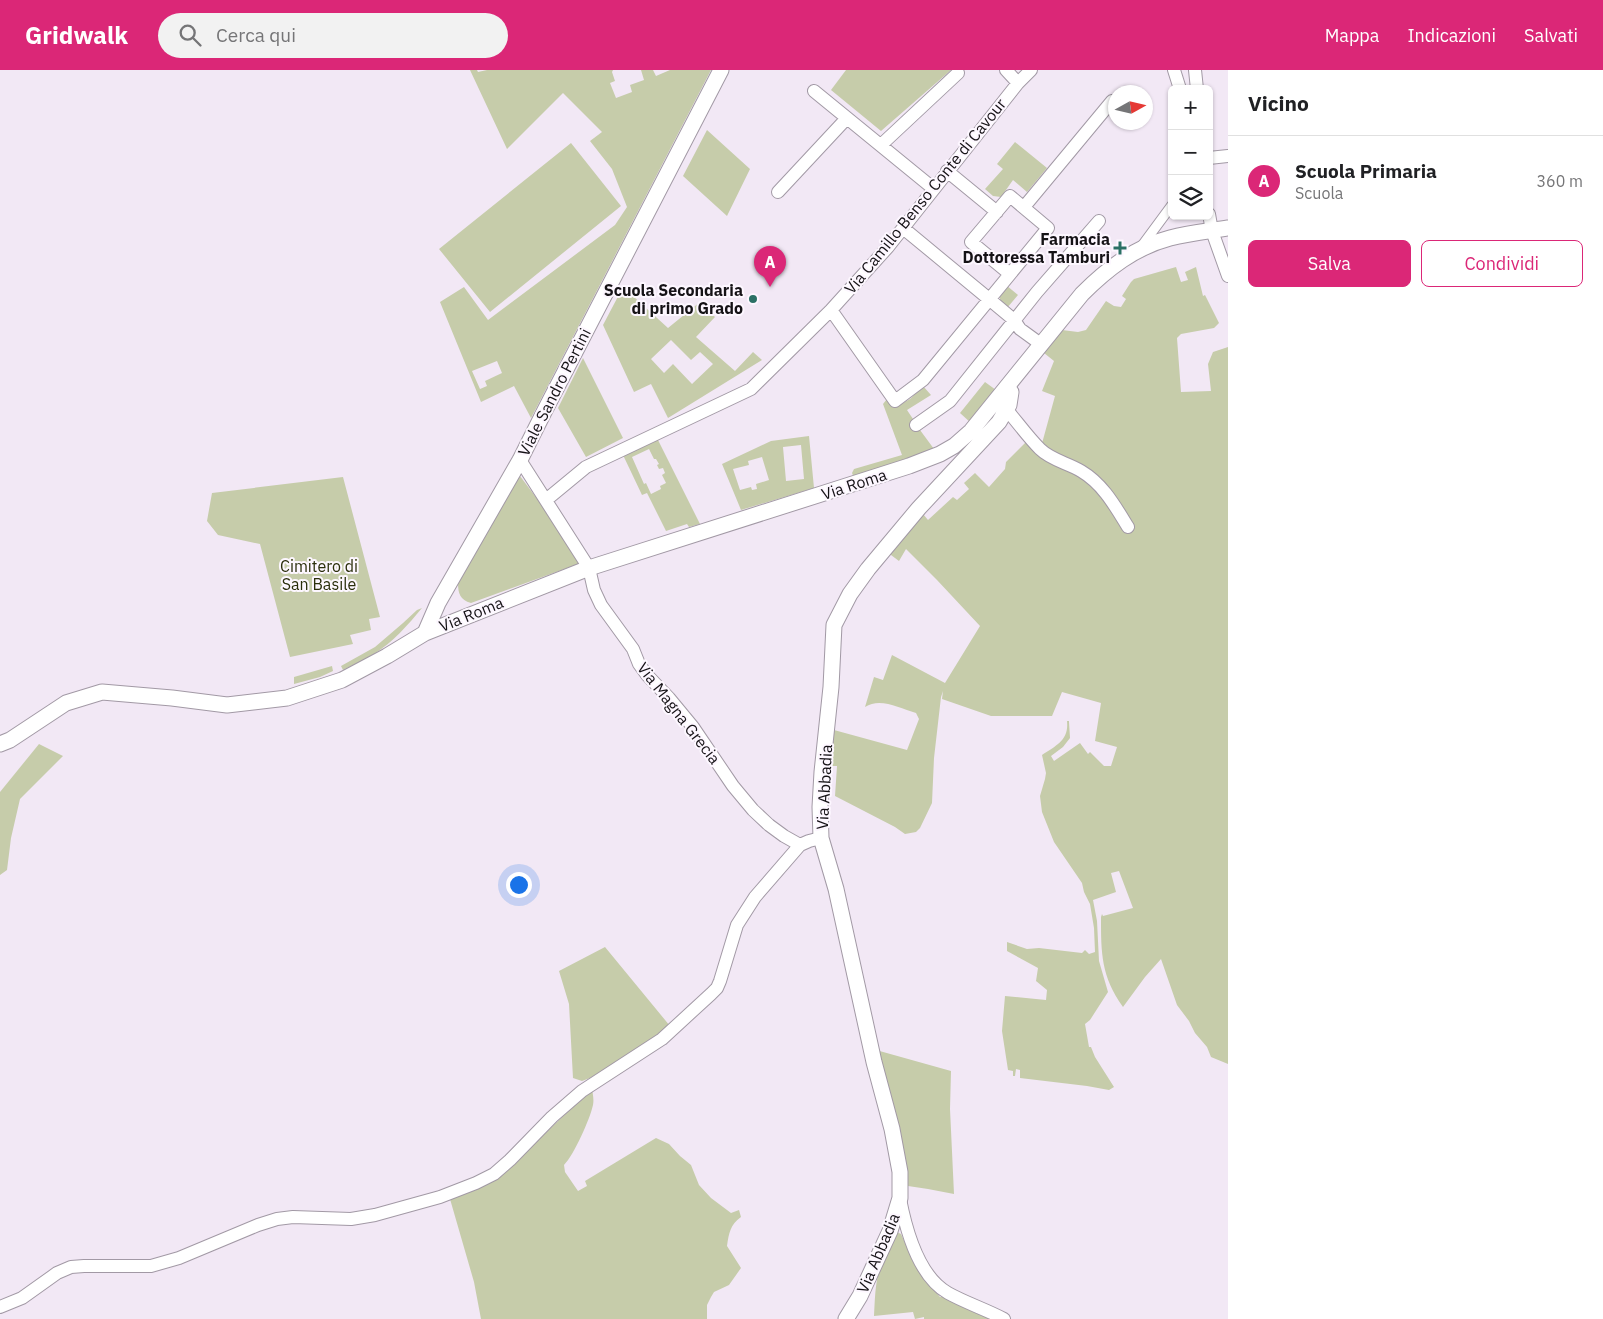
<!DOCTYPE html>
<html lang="it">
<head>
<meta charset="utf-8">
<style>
  body { margin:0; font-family:"IBM Plex Sans",sans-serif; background:#f2f2f2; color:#202124 }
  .controls { position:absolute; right:15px; top:15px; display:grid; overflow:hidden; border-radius:8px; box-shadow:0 1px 4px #0004 }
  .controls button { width:45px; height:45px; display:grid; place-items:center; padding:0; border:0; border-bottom:1px solid #e0e0e0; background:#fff; color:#202124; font:25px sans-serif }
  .compass { position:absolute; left:1108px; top:15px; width:45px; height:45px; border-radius:50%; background:#fff; box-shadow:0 1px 4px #0004; rotate:82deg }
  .you { position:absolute; left:518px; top:814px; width:18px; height:18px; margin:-12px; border:4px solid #fff; border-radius:50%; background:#1a73e8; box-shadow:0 0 0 8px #1a73e833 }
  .badge { display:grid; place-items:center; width:32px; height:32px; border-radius:50%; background:#db2777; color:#fff; font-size:16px; font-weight:700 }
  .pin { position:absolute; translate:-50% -41px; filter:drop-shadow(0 1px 2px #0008) }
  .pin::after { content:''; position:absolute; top:26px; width:18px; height:15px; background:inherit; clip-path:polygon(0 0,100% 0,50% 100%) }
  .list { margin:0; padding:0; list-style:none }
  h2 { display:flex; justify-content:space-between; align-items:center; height:65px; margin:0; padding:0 20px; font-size:21px }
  h2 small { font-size:16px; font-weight:400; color:#757577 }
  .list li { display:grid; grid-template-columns:32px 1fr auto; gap:15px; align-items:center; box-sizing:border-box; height:90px; padding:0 20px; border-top:1px solid #e0e0e0 }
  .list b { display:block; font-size:19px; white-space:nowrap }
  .list p { margin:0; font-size:16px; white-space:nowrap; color:#757577 }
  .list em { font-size:16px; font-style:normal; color:#757577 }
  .actions { display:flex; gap:10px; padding:15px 20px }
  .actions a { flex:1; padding:11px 0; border:1px solid #db2777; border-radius:8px; text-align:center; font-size:18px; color:#db2777 }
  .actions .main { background:#db2777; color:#fff }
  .icon { flex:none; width:28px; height:28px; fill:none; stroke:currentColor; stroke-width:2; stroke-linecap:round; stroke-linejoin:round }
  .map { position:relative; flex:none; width:1228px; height:1249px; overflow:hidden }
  header { display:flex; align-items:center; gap:30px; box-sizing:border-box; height:70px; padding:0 25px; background:#db2777; color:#fff }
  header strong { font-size:24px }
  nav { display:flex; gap:28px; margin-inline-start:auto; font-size:18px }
  .search { width:350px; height:45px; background:#f2f2f2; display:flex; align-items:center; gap:12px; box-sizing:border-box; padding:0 18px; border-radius:28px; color:#757577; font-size:19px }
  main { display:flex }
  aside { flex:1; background:#fff }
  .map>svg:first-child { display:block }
</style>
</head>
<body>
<header>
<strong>Gridwalk</strong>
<div class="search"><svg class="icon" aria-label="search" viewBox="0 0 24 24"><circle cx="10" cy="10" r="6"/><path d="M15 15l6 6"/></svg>Cerca qui</div>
<nav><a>Mappa</a><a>Indicazioni</a><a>Salvati</a></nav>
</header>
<main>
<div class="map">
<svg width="1228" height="1249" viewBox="0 0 1228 1249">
  <rect width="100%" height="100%" fill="#f2e8f5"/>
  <path fill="#c6ccaa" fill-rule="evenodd" d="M 470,0 L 477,0 L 478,2 L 487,0 L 613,0 L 612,2 L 615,11 L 610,13 L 616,28 L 632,22 L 630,15 L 644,10 L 641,0 L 653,0 L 656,6 L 670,0 L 711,0 L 531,348 L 514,316 L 481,332 L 440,232 L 464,217 L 488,250 L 615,155 L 627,137 L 612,99 L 590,71 L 602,62 L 563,23 L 507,79 ZM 497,291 L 502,303 L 485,311 L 487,316 L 480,319 L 472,301 Z
    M 846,0 L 951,0 L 881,61 L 831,20 Z
    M 707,60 L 750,99 L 727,146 L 683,106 Z
    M 1015,72 L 1047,98 L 1027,122 L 1013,110 L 1001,127 L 993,126 L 985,119 L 1003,99 L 997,94 Z
    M 571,73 L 621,136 L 490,242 L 439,179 Z
    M 1176,197 L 1181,212 L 1188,210 L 1185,202 L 1196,197 L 1203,226 L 1205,225 L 1219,253 L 1214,258 L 1181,264 L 1177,268 L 1181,322 L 1211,321 L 1208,294 L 1213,282 L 1228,277 L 1228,994 L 1211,987 L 1207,977 L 1195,963 L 1189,951 L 1177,935 L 1161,889 L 1145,907 L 1123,937 C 1101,906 1101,883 1101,847 L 1102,844 L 1103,846 L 1133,838 L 1119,801 L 1111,803 L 1116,822 L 1093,830 L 1097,851 L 1099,891 L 1108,922 L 1090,950 L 1085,954 L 1089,977 L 1091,977 L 1095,987 L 1114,1017 L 1109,1020 L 1087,1016 L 1020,1008 L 1020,1000 L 1016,999 L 1015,1006 L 1013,1006 L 1013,1001 L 1008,1000 L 1002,961 L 1005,926 L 1046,930 L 1047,920 L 1036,911 L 1038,898 L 1007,881 L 1007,872 L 1027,879 L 1039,878 L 1082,883 L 1085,880 L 1089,884 L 1095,882 L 1094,858 L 1090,834 L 1084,822 L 1082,813 L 1054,772 L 1042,742 L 1040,726 L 1045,709 L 1046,703 L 1042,685 C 1057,675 1069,670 1067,651 L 1069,651 L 1069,652 L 1070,668 L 1063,677 L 1051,686 L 1054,691 L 1080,673 L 1088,684 L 1090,682 L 1104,696 L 1111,696 L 1117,677 L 1095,671 L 1101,633 L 1062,622 L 1052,646 L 991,646 L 942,629 L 943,621 L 941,627 L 934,688 L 932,733 L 920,758 L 916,762 L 905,764 L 895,757 L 835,726 L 837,696 L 829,696 L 834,660 L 907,680 L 919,649 L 916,643 C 899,638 880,627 865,637 L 874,607 L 883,610 L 892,585 L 945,613 L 980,556 L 937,510 L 906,479 L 899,491 L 887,482 L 923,444 L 928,450 L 953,427 L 957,430 L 969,419 L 964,413 L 975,403 L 989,417 L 1005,399 L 1006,392 L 1027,371 L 1041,377 L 1055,326 L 1042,321 L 1054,291 L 1044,283 L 1062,260 L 1078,262 L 1086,260 L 1106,231 L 1114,236 L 1121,237 L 1126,229 L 1122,226 L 1131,212 L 1134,209 Z
    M 1006,215 L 1018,225 L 1007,238 C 997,227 998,227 1006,215 Z
    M 623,217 L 668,258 L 700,232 L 715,247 L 696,267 L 735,301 L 753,282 L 762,290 L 668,348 L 651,314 L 634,322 L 603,255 ZM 671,270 L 691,290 L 700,282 L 713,294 L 692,314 L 673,294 L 664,303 L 651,289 Z
    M 583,288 L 623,368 L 586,387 L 558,338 Z
    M 985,312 L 996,320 L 971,353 L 960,343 Z
    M 923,316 L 931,325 L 907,340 L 913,349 L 911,352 L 920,360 L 934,379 L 926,386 L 854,408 L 852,403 L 854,399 L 902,385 L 883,334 L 887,329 L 894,338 L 910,329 Z
    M 809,366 L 814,418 L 741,440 L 722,394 L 771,371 ZM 801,375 L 804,409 L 786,411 L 783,377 ZM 762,387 L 769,410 L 756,414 L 757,419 L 752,420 L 751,417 L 740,420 L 733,399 L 749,395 L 748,391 Z
    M 657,368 L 700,454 L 689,457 L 687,454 L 666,461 L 647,423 L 642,425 L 623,385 ZM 649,379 L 654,389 L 656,389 L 659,394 L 657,395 L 659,399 L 663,398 L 665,403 L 662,405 L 666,413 L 660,416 L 661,419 L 651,424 L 646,413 L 644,414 L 632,387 Z
    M 517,402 L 538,430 L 581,493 L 471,533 C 460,530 458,523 458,513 Z
    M 343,407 L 380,547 L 369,549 L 371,560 L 350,565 L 353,574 L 290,587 L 260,474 L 218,465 L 207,451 L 212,423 Z
    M 422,538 C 408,555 393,572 374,584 C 364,590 353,595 343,600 L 341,596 L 375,577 L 403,553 L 417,540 Z
    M 332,596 L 333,601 L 320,607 L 294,614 L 294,607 Z
    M 39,674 L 63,686 L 20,729 L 11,768 L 7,800 L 0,805 L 0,722 Z
    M 605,877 L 670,956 L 639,978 L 590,1008 L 582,1011 L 573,1008 L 569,934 L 559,901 Z
    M 876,980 L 951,1001 L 950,1039 L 954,1124 L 928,1119 L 908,1116 L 906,1095 Z
    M 592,1019 C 593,1025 594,1030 593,1035 C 590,1049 574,1085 564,1095 L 565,1102 L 578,1121 L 587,1116 L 585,1111 L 656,1068 L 669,1074 L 680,1086 L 691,1095 L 699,1115 L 711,1128 L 731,1143 L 739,1140 L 741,1147 C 730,1155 729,1163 727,1176 L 741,1198 L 729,1215 L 714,1222 L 711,1227 L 707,1235 L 707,1249 L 481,1249 L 474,1212 L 450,1129 L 513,1094 L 558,1051 Z
    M 897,1162 L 901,1164 L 917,1199 L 940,1227 L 945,1227 L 990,1249 L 924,1249 L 924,1247 L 915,1249 L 913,1242 L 874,1246 C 875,1229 875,1211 881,1195 C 885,1184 892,1173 897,1162 Z"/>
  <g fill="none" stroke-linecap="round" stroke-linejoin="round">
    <defs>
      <path id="pedestrian" d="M 1141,177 L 1172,135"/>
      <path id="minor" d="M 1006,0 L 1018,13
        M 1174,0 L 1180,19
        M 1195,0 L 1197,19
        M 814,21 L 934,119
        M 881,75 L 958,3
        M 1209,88 L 1228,86
        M 947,101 L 997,142
        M 778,122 L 847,48
        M 1024,137 L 1112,31
        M 1209,144 L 1212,161 L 1228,206
        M 903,158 L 989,229 L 1014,250 L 1020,259 L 1042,275
        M 831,240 L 895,331 L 923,310 L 1048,158 L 1010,126 L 971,172 L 1010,204
        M 1007,340 C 1018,353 1028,367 1040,379 C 1051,390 1068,393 1081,401 C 1103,414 1115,436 1128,457
        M 916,355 L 950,331 L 1037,222 L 1099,151
        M 520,390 L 589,498 L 594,520 L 601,535 L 633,579 L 639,594 L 647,605 L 669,628 L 693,657 L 733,716 L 753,740 L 769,755 L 784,766 L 800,775
        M 546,430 L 586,397 L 751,319 L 831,240 L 888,177 L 1018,13 L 1031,0
        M 900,1129 C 906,1160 918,1206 948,1223 C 966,1233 985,1239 1004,1249
        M 0,1237 L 22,1228 L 57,1203 L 71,1197 L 84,1196 L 151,1196 L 179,1188 L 258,1155 L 277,1149 L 293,1147 L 351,1149 L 375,1145 L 440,1127 L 476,1113 L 494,1104 L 510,1090 L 552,1047 L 582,1021 L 662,969 L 711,924 L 717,918 L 720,911 L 737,855 L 755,827 L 800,775 L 809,771 L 821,768"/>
      <path id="tertiary" d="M 425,563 L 438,533 L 520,390 L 545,340 L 721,0
        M 0,674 L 10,670 L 66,633 L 102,622 L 172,628 L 227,635 L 287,628 L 342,610 L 387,586 L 425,563 L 589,498 L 909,396 L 940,384 L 954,376 L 971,361 L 1082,224 C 1107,199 1135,177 1170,168 C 1189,163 1209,161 1228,158
        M 846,1249 L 860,1226 L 890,1161 L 900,1128 L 900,1102 L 892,1059 L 874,992 L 836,819 L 821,768 L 820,737 L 822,702 L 831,617 L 834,555 L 850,524 L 868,499 L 919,438 L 999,352 L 1009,335 L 1011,322 L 1007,318"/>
    </defs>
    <use href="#pedestrian" stroke="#a299a5" stroke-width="11"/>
    <use href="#minor" stroke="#a299a5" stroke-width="14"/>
    <use href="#tertiary" stroke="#a299a5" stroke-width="17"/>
    <use href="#pedestrian" stroke="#fff" stroke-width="9"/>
    <use href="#minor" stroke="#fff" stroke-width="12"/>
    <use href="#tertiary" stroke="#fff" stroke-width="15"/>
  </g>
  <g fill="#2b7065" stroke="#fdf7ff" stroke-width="2">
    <path d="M1117.5 170.5h5v5h5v5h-5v5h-5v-5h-5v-5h5z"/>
    <circle cx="753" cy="229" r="5"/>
  </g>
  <g text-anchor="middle" stroke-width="4" stroke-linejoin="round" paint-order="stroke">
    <g font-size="16" fill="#151216" stroke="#fdf7ff">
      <text transform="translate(925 126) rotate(-51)" y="6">Via Camillo Benso Conte di Cavour</text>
      <text transform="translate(554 322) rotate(-63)" y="6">Viale Sandro Pertini</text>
      <text transform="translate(854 414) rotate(-18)" y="6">Via Roma</text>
      <text transform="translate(471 544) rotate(-22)" y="6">Via Roma</text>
      <text transform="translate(679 643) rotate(52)" y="6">Via Magna Grecia</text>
      <text transform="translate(824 717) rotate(-87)" y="6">Via Abbadia</text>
      <text transform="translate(878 1183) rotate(-67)" y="6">Via Abbadia</text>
    </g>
    <g font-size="16" font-weight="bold" fill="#151216" stroke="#fdf7ff" text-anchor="end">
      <text x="1110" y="175">Farmacia<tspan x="1110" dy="18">Dottoressa Tamburi</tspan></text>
      <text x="743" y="226">Scuola Secondaria<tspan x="743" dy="18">di primo Grado</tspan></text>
    </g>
    <g font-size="16" fill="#2a2e0b" stroke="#fdf7ff">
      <text x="319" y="502">Cimitero di<tspan x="319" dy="18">San Basile</tspan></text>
    </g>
  </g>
</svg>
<div class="controls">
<button>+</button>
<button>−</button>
<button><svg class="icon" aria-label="layers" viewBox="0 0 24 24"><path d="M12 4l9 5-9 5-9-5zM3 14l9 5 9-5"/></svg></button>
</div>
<svg class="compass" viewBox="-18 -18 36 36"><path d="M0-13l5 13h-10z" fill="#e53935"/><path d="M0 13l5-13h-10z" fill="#757577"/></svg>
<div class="you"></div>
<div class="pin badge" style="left:770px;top:217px">A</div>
</div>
<aside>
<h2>Vicino<small></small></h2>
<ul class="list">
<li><span class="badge">A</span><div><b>Scuola Primaria</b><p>Scuola</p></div><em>360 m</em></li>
</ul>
<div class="actions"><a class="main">Salva</a><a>Condividi</a></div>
</aside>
</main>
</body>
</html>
